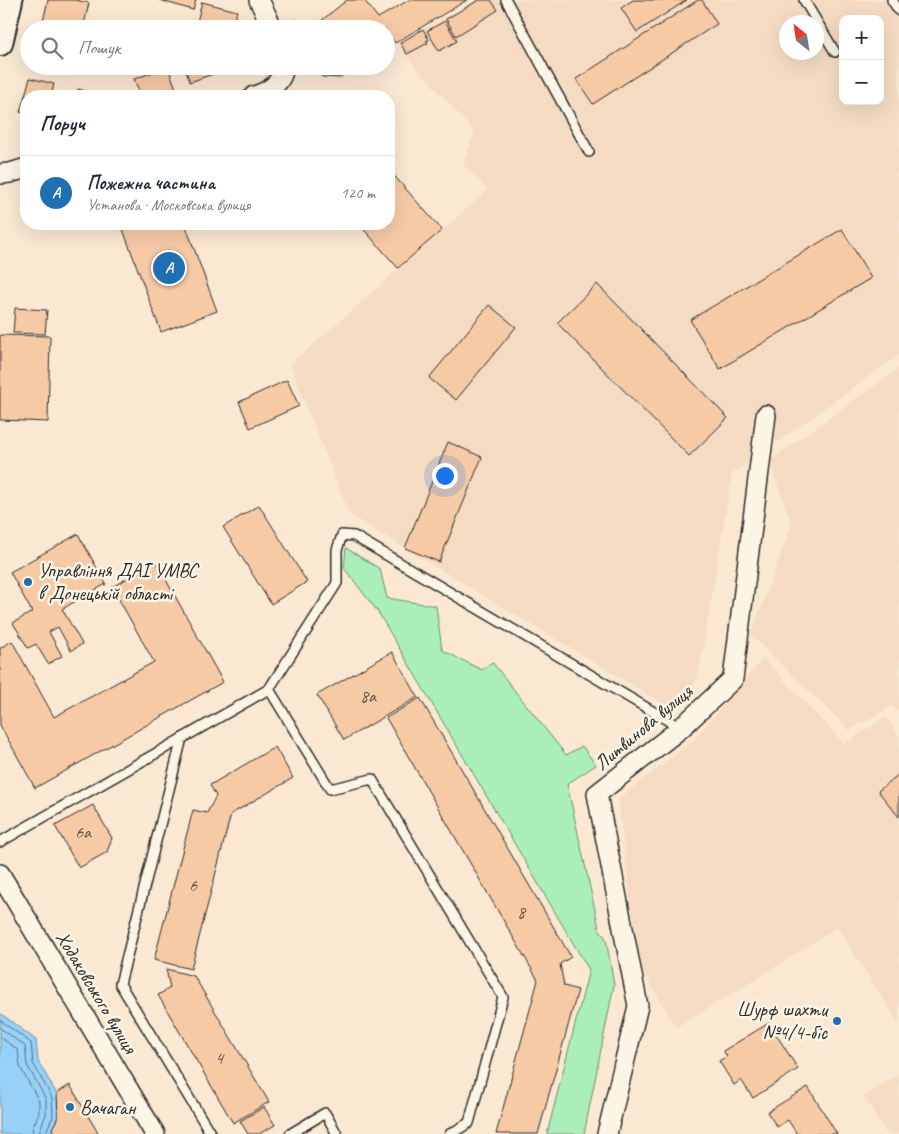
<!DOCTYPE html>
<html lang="uk">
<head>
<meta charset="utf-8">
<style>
  body { margin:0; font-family:Caveat,sans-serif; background:#f6f6f7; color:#1f2937 }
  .controls { position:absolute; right:15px; top:15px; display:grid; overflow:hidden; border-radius:10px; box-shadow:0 5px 20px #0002 }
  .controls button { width:45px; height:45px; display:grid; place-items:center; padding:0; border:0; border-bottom:1px solid #e0e1e3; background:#fff; color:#1f2937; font:25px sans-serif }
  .compass { position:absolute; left:779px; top:15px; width:45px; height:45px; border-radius:50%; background:#fff; box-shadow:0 5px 20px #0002; rotate:330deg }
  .you { position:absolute; left:444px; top:475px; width:18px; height:18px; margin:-12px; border:4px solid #fff; border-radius:50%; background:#1a73e8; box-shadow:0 0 0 8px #1a73e833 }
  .badge { display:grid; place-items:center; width:32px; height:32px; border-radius:50%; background:#1f6fb2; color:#fff; font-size:16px; font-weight:700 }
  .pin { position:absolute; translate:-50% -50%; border:2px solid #fff; box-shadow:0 1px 5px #0006 }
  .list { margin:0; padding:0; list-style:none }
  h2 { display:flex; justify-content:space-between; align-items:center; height:65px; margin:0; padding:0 20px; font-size:21px }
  h2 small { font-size:16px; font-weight:400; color:#747a83 }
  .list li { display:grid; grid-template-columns:32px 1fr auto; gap:15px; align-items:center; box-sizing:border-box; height:75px; padding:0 20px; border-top:1px solid #e0e1e3 }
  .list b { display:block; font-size:19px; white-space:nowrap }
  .list p { margin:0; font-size:16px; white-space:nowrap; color:#747a83 }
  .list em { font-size:16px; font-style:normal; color:#747a83 }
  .icon { flex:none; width:28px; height:28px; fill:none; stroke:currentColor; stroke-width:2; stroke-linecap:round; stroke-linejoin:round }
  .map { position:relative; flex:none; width:899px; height:1134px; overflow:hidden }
  .search { position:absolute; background:#fff; box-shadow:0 5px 20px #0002; left:20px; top:20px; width:375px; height:55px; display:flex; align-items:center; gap:12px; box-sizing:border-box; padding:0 18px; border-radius:28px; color:#747a83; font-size:19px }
  .panel { position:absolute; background:#fff; box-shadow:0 5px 20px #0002; left:20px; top:90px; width:375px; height:140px; border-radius:20px }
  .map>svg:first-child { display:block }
</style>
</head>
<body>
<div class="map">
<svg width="899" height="1134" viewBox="0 0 899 1134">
  <rect width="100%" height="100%" fill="#fae8d2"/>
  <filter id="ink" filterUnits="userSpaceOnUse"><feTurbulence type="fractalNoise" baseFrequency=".02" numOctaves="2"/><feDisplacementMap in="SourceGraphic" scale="10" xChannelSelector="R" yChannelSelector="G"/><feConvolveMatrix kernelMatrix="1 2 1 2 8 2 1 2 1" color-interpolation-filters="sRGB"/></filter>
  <g filter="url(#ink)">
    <path fill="#f5dbc2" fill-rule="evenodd" d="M 477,0 L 899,0 L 899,170 L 895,174 L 899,183 L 899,355 L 732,474 L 698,678 L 674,710 L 350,515 L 290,365 L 488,190 L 463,164 L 475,132 L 413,64 L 397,43 ZM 843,19 L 880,19 L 880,101 L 843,101 ZM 786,22 L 816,22 L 816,52 L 786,52 Z
      M 899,368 L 899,713 L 892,706 L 849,730 L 751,635 L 792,525 L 769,461 Z
      M 763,658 L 844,744 L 886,717 L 899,737 L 899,1024 L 837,927 L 755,980 L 676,1027 L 638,963 L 618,799 L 695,739 Z
      M 899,1074 L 899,1134 L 887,1134 L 864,1097 Z"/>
    <path fill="#aaefba" stroke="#6a8d72" d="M 346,548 L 380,569 L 387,598 L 436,606 L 442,650 L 482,670 L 492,662 L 566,755 L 582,746 L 596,765 L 567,784 L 599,928 L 606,939 L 614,985 L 584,1134 L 547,1134 L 589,970 L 378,612 L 344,568 Z"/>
    <path fill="#98d1f8" stroke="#6c8fa6" d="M 0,1013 L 36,1040 L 38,1061 L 58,1096 L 58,1118 L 49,1134 L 0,1134 Z"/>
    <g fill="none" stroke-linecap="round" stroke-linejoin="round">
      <path stroke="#576d7d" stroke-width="1" d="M 0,1020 L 31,1043 L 33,1063 L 52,1098 L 53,1116 L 45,1134
        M 0,1028 L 25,1046 L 27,1065 L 46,1099 L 46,1115 L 40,1129 L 39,1134
        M 0,1037 L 18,1050 L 20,1067 L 39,1101 L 39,1113 L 33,1127 L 32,1134"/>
    </g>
    <path fill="#f7caa6" stroke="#2b2b2b" d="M 48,0 L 75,0 L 89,3 L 83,29 L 76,29 L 43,21 Z
      M 159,0 L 196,0 L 193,10 Z
      M 347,0 L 364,0 L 378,18 L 409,0 L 467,0 L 395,43 L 391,38 L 386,42 L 386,29 L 311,29 Z
      M 479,0 L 491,0 L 498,10 L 456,36 L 446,19 Z
      M 633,0 L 687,0 L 637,32 L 621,8 Z
      M 698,0 L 702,0 L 717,24 L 593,104 L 576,79 Z
      M 202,2 L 237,11 L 232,29 L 222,29 L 197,22 Z
      M 296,19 L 304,29 L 284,29 L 284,28 Z
      M 445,21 L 457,41 L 439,51 L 427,31 Z
      M 423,29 L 429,40 L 426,41 L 428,43 L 407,54 L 400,43 Z
      M 184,66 L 214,66 L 216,73 L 190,82 Z
      M 314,66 L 354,66 L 340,78 L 322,77 Z
      M 168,67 L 178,94 L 173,96 L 141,96 L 134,79 Z
      M 30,78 L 54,84 L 51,96 L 26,96 L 26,114 L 20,112 Z
      M 78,89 L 103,96 L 76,96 Z
      M 389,170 L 442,230 L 398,268 L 359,224 L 389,224 Z
      M 121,224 L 185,224 L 217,311 L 161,332 Z
      M 842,229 L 871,278 L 720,369 L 690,320 Z
      M 597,284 L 728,418 L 689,456 L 557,323 Z
      M 489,305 L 516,327 L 456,400 L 429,378 Z
      M 15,308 L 47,310 L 45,334 L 13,333 Z
      M 0,335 L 50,336 L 48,422 L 0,420 Z
      M 287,380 L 299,406 L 250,428 L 239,402 Z
      M 448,442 L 482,457 L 439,562 L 405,548 Z
      M 259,505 L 307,582 L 271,604 L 223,527 Z
      M 78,534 L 106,584 L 62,609 L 82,644 L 71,651 L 58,627 L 49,632 L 62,656 L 48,664 L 36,644 L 28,648 L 13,623 L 32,612 L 10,572 Z
      M 156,562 L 223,682 L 35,788 L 0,725 L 0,648 L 12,641 L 54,717 L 154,662 L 112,587 Z
      M 392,652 L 418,697 L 344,740 L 317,695 Z
      M 420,698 L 571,957 L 560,964 L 564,986 L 578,990 L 538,1134 L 496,1134 L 538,980 L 386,718 Z
      M 275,747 L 293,778 L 231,814 L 191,969 L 154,960 L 193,810 L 207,813 L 216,796 L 210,785 Z
      M 899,774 L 899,817 L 878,791 Z
      M 93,805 L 112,838 L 107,852 L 79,868 L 55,826 Z
      M 166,969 L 194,976 L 269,1102 L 233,1123 L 158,995 L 170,988 Z
      M 769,1023 L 798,1069 L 753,1098 L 741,1080 L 734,1085 L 719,1061 L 727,1056 L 723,1051 Z
      M 70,1085 L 98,1133 L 99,1134 L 55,1134 L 52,1129 L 58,1117 L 57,1093 Z
      M 808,1087 L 837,1134 L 797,1134 L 788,1120 L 777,1127 L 767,1112 Z
      M 264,1107 L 275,1125 L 259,1134 L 248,1134 L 240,1121 Z"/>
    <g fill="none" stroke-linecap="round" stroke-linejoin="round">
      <defs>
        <path id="service" d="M 506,0 L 589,152
          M 804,0 L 835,52
          M 892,0 L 899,11
          M 269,689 L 330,789 L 372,779 L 503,997 L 469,1123 L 450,1134
          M 182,738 L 120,984 L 211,1134
          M 0,842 L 269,689 L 337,583 L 337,550 L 342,535 L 354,536 L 681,728
          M 290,1134 L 325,1113 L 337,1134"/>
        <path id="minor" d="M 259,0 L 273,29
          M 254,96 C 269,92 283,82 284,66
          M 0,174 L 10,173 L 26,168
          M 0,874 L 155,1134
          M 607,1134 L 638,1006 L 597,794 L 681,728 L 733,679 L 766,415"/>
        <path id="tertiary" d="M 0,43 L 10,0"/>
      </defs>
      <use href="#service" stroke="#2b2b2b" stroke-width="12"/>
      <use href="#minor" stroke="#2b2b2b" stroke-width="22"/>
      <use href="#tertiary" stroke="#2b2b2b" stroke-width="28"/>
      <use href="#service" stroke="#fcf5e5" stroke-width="9"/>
      <use href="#minor" stroke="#fcf5e5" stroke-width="19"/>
      <use href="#tertiary" stroke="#fcf5e5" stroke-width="24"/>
    </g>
  </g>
  <g fill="#1f6fb2" stroke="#fcf5e5" stroke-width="2">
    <circle cx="28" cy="582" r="5"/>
    <circle cx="837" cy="1021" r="5"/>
    <circle cx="70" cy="1107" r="5"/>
  </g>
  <g text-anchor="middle" stroke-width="5" stroke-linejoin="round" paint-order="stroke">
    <g font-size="18" fill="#5e534a">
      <text x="368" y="702">8а</text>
      <text x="83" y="838">6а</text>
      <text x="193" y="891">6</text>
      <text x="521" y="918">8</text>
      <text x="219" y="1064">4</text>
    </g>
    <g font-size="20" fill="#2b2b2b" stroke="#fcf5e5" text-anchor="start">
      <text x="38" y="577">Управління ДАІ УМВС<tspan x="38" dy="23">в Донецькій області</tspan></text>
      <text x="827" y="1016" text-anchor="end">Шурф шахти<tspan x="827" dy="23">№4/4-біс</tspan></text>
      <text x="80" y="1114">Вачаган</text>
    </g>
    <g font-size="20" fill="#2b2b2b" stroke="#fcf5e5">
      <text transform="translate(643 727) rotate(-40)" y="7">Литвинова вулиця</text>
      <text transform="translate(97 992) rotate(59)" y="7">Ходаковського вулиця</text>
    </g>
  </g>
</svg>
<div class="controls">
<button>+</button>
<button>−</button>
</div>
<svg class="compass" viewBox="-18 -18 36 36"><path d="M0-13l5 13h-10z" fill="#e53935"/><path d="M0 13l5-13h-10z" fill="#747a83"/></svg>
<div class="you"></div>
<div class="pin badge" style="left:169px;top:268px">A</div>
<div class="search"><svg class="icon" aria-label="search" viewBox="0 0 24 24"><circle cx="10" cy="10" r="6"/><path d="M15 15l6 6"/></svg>Пошук</div>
<section class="panel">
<h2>Поруч<small></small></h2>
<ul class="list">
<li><span class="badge">A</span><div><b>Пожежна частина</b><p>Установа · Московська вулиця</p></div><em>120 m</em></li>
</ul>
</section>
</div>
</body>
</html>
